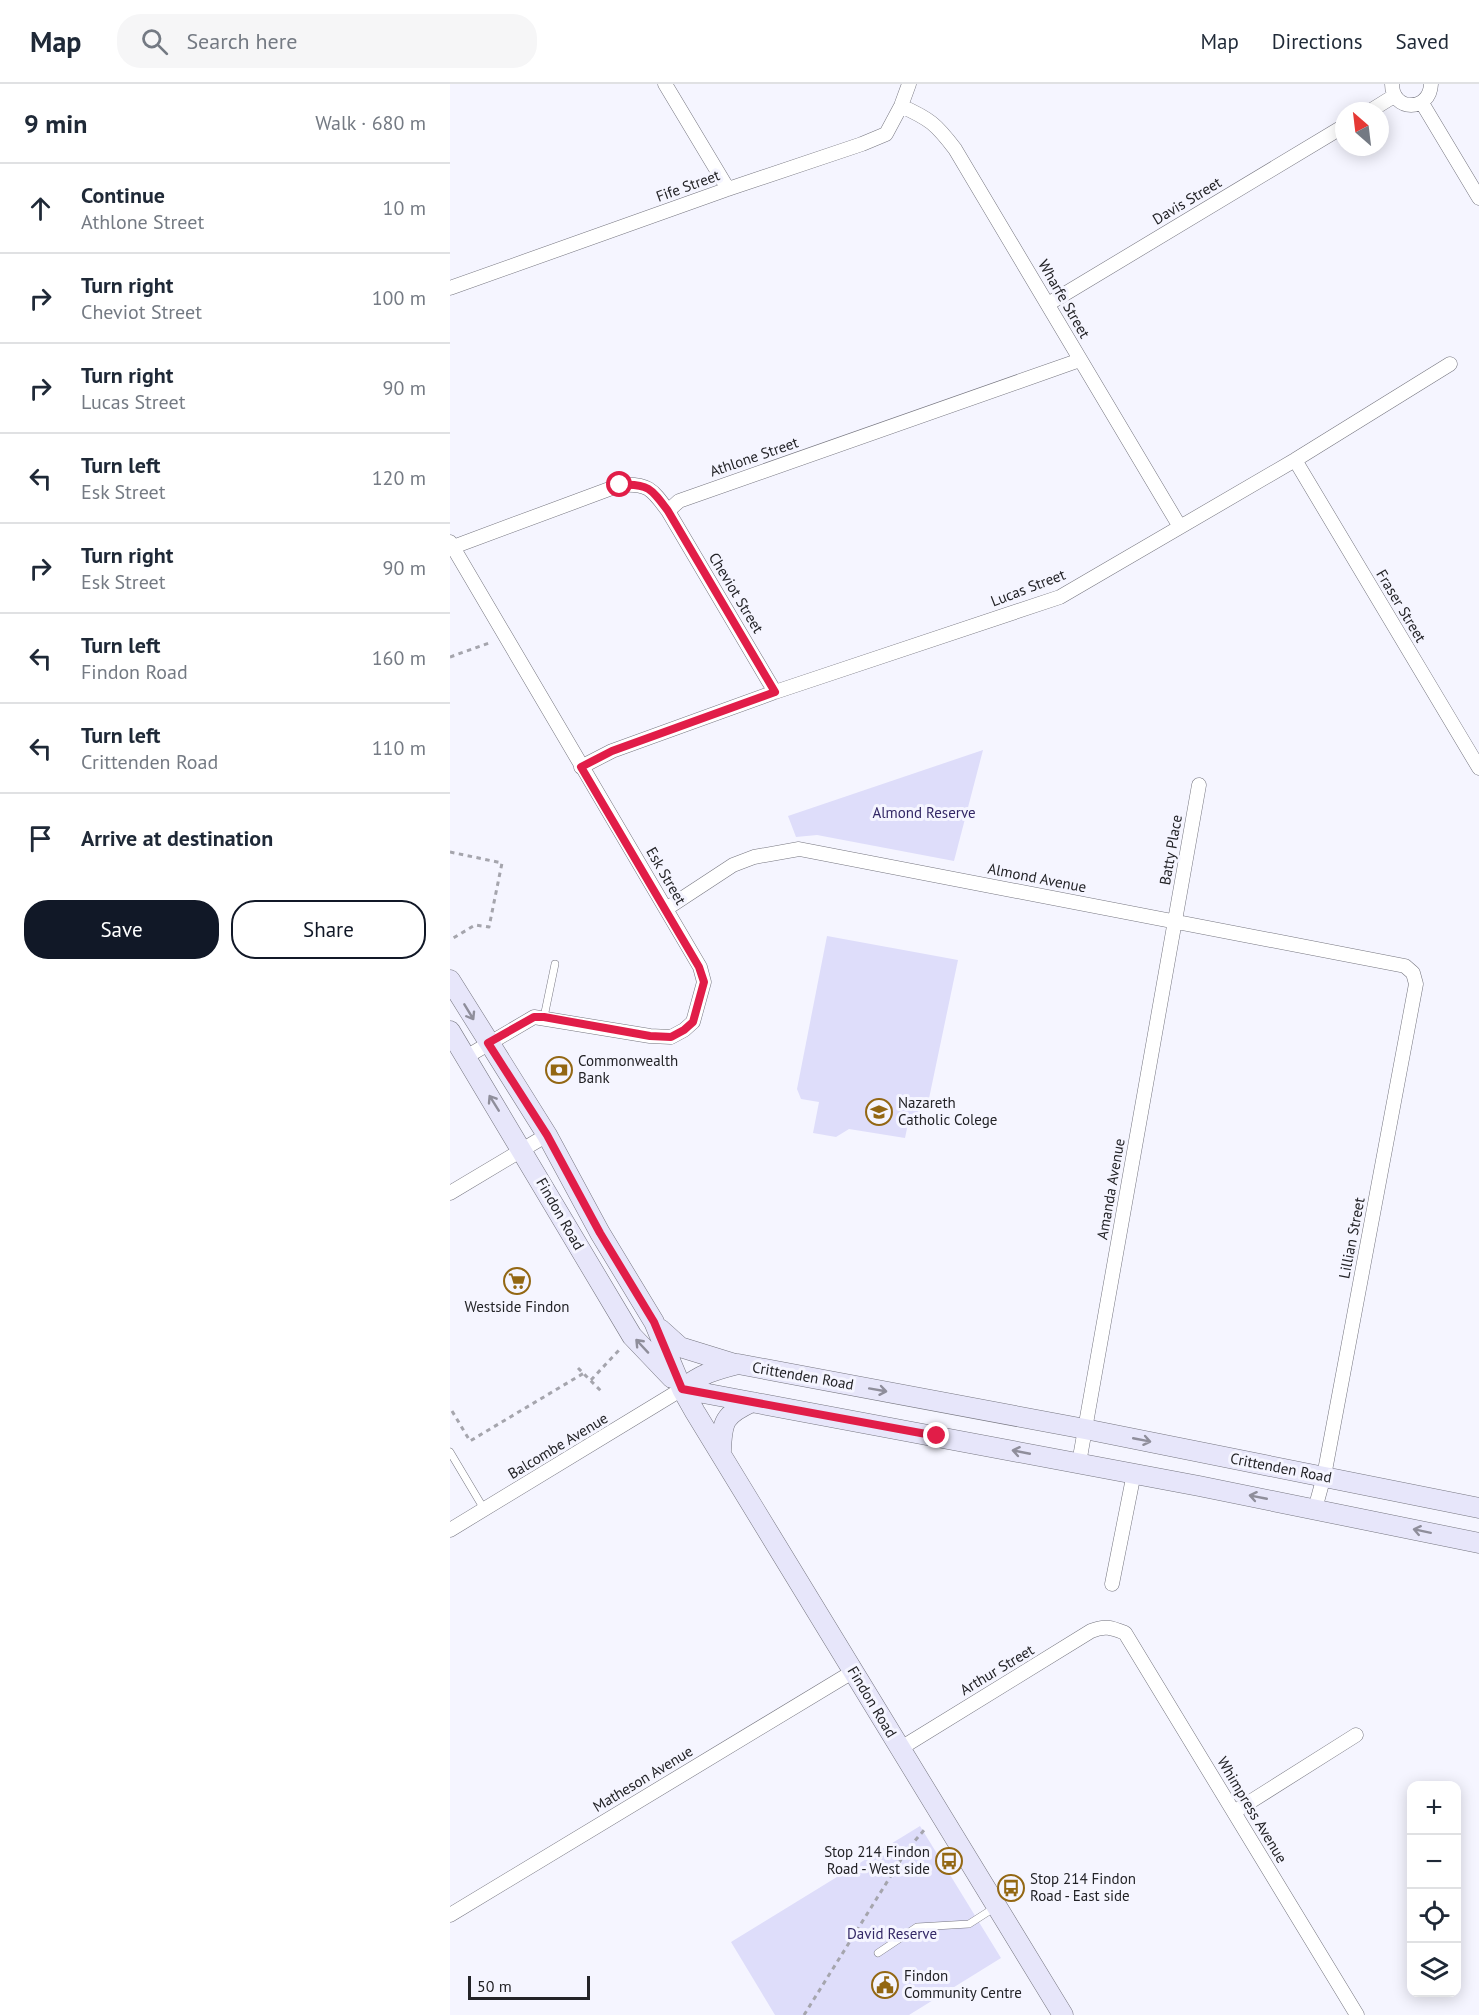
<!DOCTYPE html>
<html lang="en">
<head>
<meta charset="utf-8">
<style>
  body { margin:0; font-family:"PT Sans",sans-serif; background:#f6f6f7; color:#1f2937 }
  .controls { position:absolute; right:18px; bottom:18px; display:grid; overflow:hidden; border-radius:12px; box-shadow:0 3px 15px #0003 }
  .controls button { width:54px; height:54px; display:grid; place-items:center; padding:0; border:0; border-bottom:2px solid #e0e1e3; background:#fff; color:#1f2937; font:30px sans-serif }
  .compass { position:absolute; left:885px; top:18px; width:54px; height:54px; border-radius:50%; background:#fff; box-shadow:0 3px 15px #0003; rotate:332deg }
  .scale { position:absolute; left:18px; bottom:15px; width:122px; box-sizing:border-box; padding-left:6px; border:3px solid #232327; border-top:0; font-size:16px; line-height:21px; white-space:nowrap; color:#232327; -webkit-text-stroke:4px #f5f5ff; paint-order:stroke }
  .stop { position:absolute; width:18px; height:18px; margin:-14px; border:4px solid #e11d48; border-radius:50%; background:#fff }
  .stop.end { background:#e11d48; border-color:#fff; box-shadow:0 2px 6px #0008 }
  .list { margin:0; padding:0; list-style:none }
  h2 { display:flex; justify-content:space-between; align-items:center; height:78px; margin:0; padding:0 24px; font-size:26px }
  h2 small { font-size:20px; font-weight:400; color:#747a83 }
  .list li { display:grid; grid-template-columns:39px 1fr auto; gap:18px; align-items:center; box-sizing:border-box; height:90px; padding:0 24px; border-top:2px solid #e0e1e3 }
  .list b { display:block; font-size:22px; white-space:nowrap }
  .list p { margin:0; font-size:20px; white-space:nowrap; color:#747a83 }
  .list em { font-size:20px; font-style:normal; color:#747a83 }
  .actions { display:flex; gap:12px; padding:18px 24px }
  .actions a { flex:1; padding:14px 0; border:2px solid #111827; border-radius:24px; text-align:center; font-size:21px; color:#111827 }
  .actions .main { background:#111827; color:#fff }
  .icon { flex:none; width:33px; height:33px; fill:none; stroke:currentColor; stroke-width:2; stroke-linecap:round; stroke-linejoin:round }
  .map { position:relative; flex:none; width:1029px; height:1931px; overflow:hidden }
  header { display:flex; align-items:center; gap:36px; box-sizing:border-box; height:84px; padding:0 30px; background:#fff; border-bottom:2px solid #e0e1e3 }
  header strong { font-size:28px }
  nav { display:flex; gap:33px; margin-inline-start:auto; font-size:21px }
  .search { width:420px; height:54px; background:#f6f6f7; display:flex; align-items:center; gap:15px; box-sizing:border-box; padding:0 21px; border-radius:24px; color:#747a83; font-size:22px }
  main { display:flex }
  aside { flex:1; background:#fff }
  .map>svg:first-child { display:block }
</style>
</head>
<body>
<header>
<strong>Map</strong>
<div class="search"><svg class="icon" aria-label="search" viewBox="0 0 24 24"><circle cx="10" cy="10" r="6"/><path d="M15 15l6 6"/></svg>Search here</div>
<nav><a>Map</a><a>Directions</a><a>Saved</a></nav>
</header>
<main>
<aside>
<h2>9 min<small>Walk · 680 m</small></h2>
<ul class="list">
<li><svg class="icon" aria-label="ahead" viewBox="0 0 24 24"><path d="M12 20V5M6 11l6-6 6 6"/></svg><div><b>Continue</b><p>Athlone Street</p></div><em>10 m</em></li>
<li><svg class="icon" aria-label="right" viewBox="0 0 24 24"><path d="M7 20v-9h11M14 6l5 5-5 5"/></svg><div><b>Turn right</b><p>Cheviot Street</p></div><em>100 m</em></li>
<li><svg class="icon" aria-label="right" viewBox="0 0 24 24"><path d="M7 20v-9h11M14 6l5 5-5 5"/></svg><div><b>Turn right</b><p>Lucas Street</p></div><em>90 m</em></li>
<li><svg class="icon" aria-label="left" viewBox="0 0 24 24"><path d="M17 20v-9H6M10 6l-5 5 5 5"/></svg><div><b>Turn left</b><p>Esk Street</p></div><em>120 m</em></li>
<li><svg class="icon" aria-label="right" viewBox="0 0 24 24"><path d="M7 20v-9h11M14 6l5 5-5 5"/></svg><div><b>Turn right</b><p>Esk Street</p></div><em>90 m</em></li>
<li><svg class="icon" aria-label="left" viewBox="0 0 24 24"><path d="M17 20v-9H6M10 6l-5 5 5 5"/></svg><div><b>Turn left</b><p>Findon Road</p></div><em>160 m</em></li>
<li><svg class="icon" aria-label="left" viewBox="0 0 24 24"><path d="M17 20v-9H6M10 6l-5 5 5 5"/></svg><div><b>Turn left</b><p>Crittenden Road</p></div><em>110 m</em></li>
<li><svg class="icon" aria-label="arrive" viewBox="0 0 24 24"><path d="M6 21V4h12l-3 4 3 4H6"/></svg><div><b>Arrive at destination</b></div></li>
</ul>
<div class="actions"><a class="main">Save</a><a>Share</a></div>
</aside>
<div class="map">
<svg width="1029" height="1931" viewBox="0 0 1029 1931">
  <rect width="100%" height="100%" fill="#f5f5ff"/>
  <path fill="#deddfa" d="M 533,666 L 504,777 L 367,751 L 346,753 L 338,732 Z
    M 377,852 L 508,876 L 477,1024 L 459,1035 L 455,1054 L 399,1045 L 386,1053 L 363,1049 L 369,1018 L 351,1015 L 347,1005 Z
    M 470,1742 L 551,1874 L 459,1931 L 325,1931 L 281,1858 Z"/>
  <g fill="none" stroke-linecap="round" stroke-linejoin="round">
    <defs>
      <path id="service" d="M 94,933 L 105,880
        M 0,1368 L 34,1425
        M 428,1869 L 467,1843 L 519,1840 L 544,1824"/>
      <path id="minor" d="M 215,0 L 278,105
        M 942,0 C 942,28 980,28 981,0
        M 972,19 L 1029,114
        M 451,22 C 480,35 486,40 505,65 L 730,443
        M 920,27 L 944,12
        M 0,204 L 278,105 L 412,60 L 436,50 L 451,22 L 459,0
        M 598,220 L 894,42
        M 845,376 L 1029,684
        M 218,427 L 325,608
        M 0,458 L 250,883 L 254,898 L 243,938 L 234,946 L 221,953 L 200,952 L 84,933 L 16,973
        M 3,463 L 170,401 C 198,399 202,405 218,427 L 229,417 L 630,276
        M 131,683 L 162,667 L 325,608 L 610,513 L 845,376 L 1000,280
        M 216,825 L 283,781 L 304,773 L 349,765 L 955,882 L 963,889 L 966,900 L 874,1392 L 865,1425
        M 0,1109 L 97,1051
        M 629,1379 L 749,701
        M 0,1446 L 232,1305
        M 662,1500 L 684,1389
        M 451,1664 L 641,1547 C 655,1541 662,1544 675,1549 L 907,1931
        M 784,1728 L 906,1651
        M 0,1831 L 404,1587"/>
      <path id="secondary" d="M 0,896 L 97,1051 L 150,1149 L 204,1238 L 232,1305 L 245,1328 L 613,1931
        M 0,947 L 182,1252 L 222,1294
        M 210,1245 L 230,1263 L 285,1280
        M 232,1305 C 251,1290 264,1286 288,1280 L 635,1345 L 1029,1424
        M 232,1305 L 749,1402 L 1029,1459
        M 271,1367 C 272,1337 274,1331 302,1318"/>
    </defs>
    <use href="#service" stroke="#75757f" stroke-width="8"/>
    <use href="#minor" stroke="#75757f" stroke-width="15"/>
    <use href="#secondary" stroke="#75757f" stroke-width="21"/>
    <path stroke="#a5a5ad" stroke-width="3" stroke-dasharray="4.5 4.5" stroke-linecap="butt" d="M 0,573 L 39,559
      M 0,768 L 52,779 L 39,843 L 25,841 L 0,856
      M 128,1284 L 152,1308
      M 141,1296 L 170,1265
      M 2,1327 L 20,1357 L 134,1289
      M 354,1931 L 457,1766 L 475,1745"/>
    <use href="#service" stroke="#fff" stroke-width="7"/>
    <use href="#minor" stroke="#fff" stroke-width="14"/>
    <use href="#secondary" stroke="#e7e6fa" stroke-width="20"/>
  </g>
  <defs><path id="oneway-shaft" d="M-6 0H5M1.5-3L5.5 0L1.5 3" fill="none" stroke-width="1.6" stroke-linecap="round" stroke-linejoin="round" transform="scale(1.5)"/></defs>
  <g stroke="#8f8e9b">
    <use href="#oneway-shaft" transform="translate(19 928) rotate(59)"/>
    <use href="#oneway-shaft" transform="translate(44 1019) rotate(-122)"/>
    <use href="#oneway-shaft" transform="translate(192 1262) rotate(-133)"/>
    <use href="#oneway-shaft" transform="translate(428 1306) rotate(10)"/>
    <use href="#oneway-shaft" transform="translate(692 1356) rotate(11)"/>
    <use href="#oneway-shaft" transform="translate(571 1368) rotate(-169)"/>
    <use href="#oneway-shaft" transform="translate(808 1413) rotate(-169)"/>
    <use href="#oneway-shaft" transform="translate(972 1447) rotate(-168)"/>
  </g>
  <g fill="none" stroke-linecap="round" stroke-linejoin="round">
    <path stroke="#e11d48" stroke-width="8" d="M 170,401 C 198,399 202,405 218,427 L 325,608 L 162,667 L 131,683 L 249,883 L 254,898 L 243,938 L 234,946 L 221,953 L 200,952 L 94,933 L 84,933 L 38,959 L 97,1051 L 150,1149 L 204,1238 L 232,1305 L 487,1352"/>
  </g>
  <defs>
    <symbol id="bank-ring" viewBox="-11 -11 22 22"><circle r="9.5" fill="#f5f5ff" stroke="#936713" stroke-width="1.5"/><path d="M-6-4H6V4H-6ZM0-2.3a2.3 2.3 0 1 0 0 4.6a2.3 2.3 0 1 0 0-4.6Z" fill="#936713"/></symbol>
    <symbol id="school-ring" viewBox="-11 -11 22 22"><circle r="9.5" fill="#f5f5ff" stroke="#936713" stroke-width="1.5"/><path d="M0-5L7-2L0 1L-7-2ZM-4 1L0 2.5L4 1V4Q0 6-4 4Z" fill="#936713"/></symbol>
    <symbol id="supermarket-ring" viewBox="-11 -11 22 22"><circle r="9.5" fill="#f5f5ff" stroke="#936713" stroke-width="1.5"/><path d="M-6-5.5h2.5l.6 2H6L4.5 2H-2.5L-4.4-4H-6ZM-1.5 3.2a1.3 1.3 0 1 0 .1 0ZM3 3.2a1.3 1.3 0 1 0 .1 0Z" fill="#936713"/></symbol>
    <symbol id="bus-ring" viewBox="-11 -11 22 22"><circle r="9.5" fill="#f5f5ff" stroke="#936713" stroke-width="1.5"/><path d="M-5-6H5V4H4V6H2V4H-2V6H-4V4H-5ZM-3.5-4V0h7V-4ZM-3.5 1.2v1.5H-2V1.2ZM2 1.2v1.5H3.5V1.2Z" fill="#936713"/></symbol>
    <symbol id="civic-ring" viewBox="-11 -11 22 22"><circle r="9.5" fill="#f5f5ff" stroke="#936713" stroke-width="1.5"/><path d="M-.6-6.5H3V-4.5H.6V-3L4-1V1h2V6H-6V1h2V-1L-.6-3ZM-1.2 2.5V6h2.4V2.5Z" fill="#936713"/></symbol>
  </defs>
  <g fill-rule="evenodd">
    <use href="#bank-ring" x="94" y="971" width="30" height="30"/>
    <use href="#school-ring" x="414" y="1013" width="30" height="30"/>
    <use href="#supermarket-ring" x="52" y="1182" width="30" height="30"/>
    <use href="#bus-ring" x="484" y="1762" width="30" height="30"/>
    <use href="#bus-ring" x="546" y="1789" width="30" height="30"/>
    <use href="#civic-ring" x="420" y="1886" width="30" height="30"/>
  </g>
  <g text-anchor="middle" stroke-width="6" stroke-linejoin="round" paint-order="stroke">
    <g font-size="15" fill="#232327" stroke="#f5f5ff">
      <text transform="translate(238 102) rotate(-20)" y="5">Fife Street</text>
      <text transform="translate(737 117) rotate(-31)" y="5">Davis Street</text>
      <text transform="translate(614 215) rotate(60)" y="5">Wharfe Street</text>
      <text transform="translate(304 373) rotate(-19)" y="5">Athlone Street</text>
      <text transform="translate(578 504) rotate(-21)" y="5">Lucas Street</text>
      <text transform="translate(286 509) rotate(59)" y="5">Cheviot Street</text>
      <text transform="translate(951 522) rotate(59)" y="5">Fraser Street</text>
      <text transform="translate(721 766) rotate(-80)" y="5">Batty Place</text>
      <text transform="translate(216 792) rotate(60)" y="5">Esk Street</text>
      <text transform="translate(587 794) rotate(11)" y="5">Almond Avenue</text>
      <text transform="translate(661 1105) rotate(-80)" y="5">Amanda Avenue</text>
      <text transform="translate(110 1130) rotate(60)" y="5">Findon Road</text>
      <text transform="translate(902 1154) rotate(-79)" y="5">Lillian Street</text>
      <text transform="translate(353 1292) rotate(10)" y="5">Crittenden Road</text>
      <text transform="translate(108 1362) rotate(-31)" y="5">Balcombe Avenue</text>
      <text transform="translate(831 1384) rotate(11)" y="5">Crittenden Road</text>
      <text transform="translate(547 1586) rotate(-31)" y="5">Arthur Street</text>
      <text transform="translate(422 1618) rotate(59)" y="5">Findon Road</text>
      <text transform="translate(193 1695) rotate(-31)" y="5">Matheson Avenue</text>
      <text transform="translate(802 1726) rotate(59)" y="5">Whimpress Avenue</text>
    </g>
    <g font-size="15" fill="#332866" stroke="#f5f5ff">
      <text x="474" y="734">Almond Reserve</text>
      <text x="442" y="1855">David Reserve</text>
    </g>
    <g font-size="15" fill="#232327" stroke="#f5f5ff" text-anchor="start">
      <text x="128" y="982">Commonwealth<tspan x="128" dy="17">Bank</tspan></text>
      <text x="448" y="1024">Nazareth<tspan x="448" dy="17">Catholic Colege</tspan></text>
      <text x="67" y="1228" text-anchor="middle">Westside Findon</text>
      <text x="480" y="1773" text-anchor="end">Stop 214 Findon<tspan x="480" dy="17">Road - West side</tspan></text>
      <text x="580" y="1800">Stop 214 Findon<tspan x="580" dy="17">Road - East side</tspan></text>
      <text x="454" y="1897">Findon<tspan x="454" dy="17">Community Centre</tspan></text>
    </g>
  </g>
</svg>
<div class="controls">
<button>+</button>
<button>−</button>
<button><svg class="icon" aria-label="locate" viewBox="0 0 24 24"><circle cx="12" cy="12" r="6"/><path d="M12 2v4M12 18v4M2 12h4M18 12h4"/></svg></button>
<button><svg class="icon" aria-label="layers" viewBox="0 0 24 24"><path d="M12 4l9 5-9 5-9-5zM3 14l9 5 9-5"/></svg></button>
</div>
<svg class="compass" viewBox="-18 -18 36 36"><path d="M0-13l5 13h-10z" fill="#e53935"/><path d="M0 13l5-13h-10z" fill="#747a83"/></svg>
<div class="scale">50 m</div>
<div class="stop" style="left:170px;top:401px"></div>
<div class="stop end" style="left:487px;top:1352px"></div>
</div>
</main>
</body>
</html>
